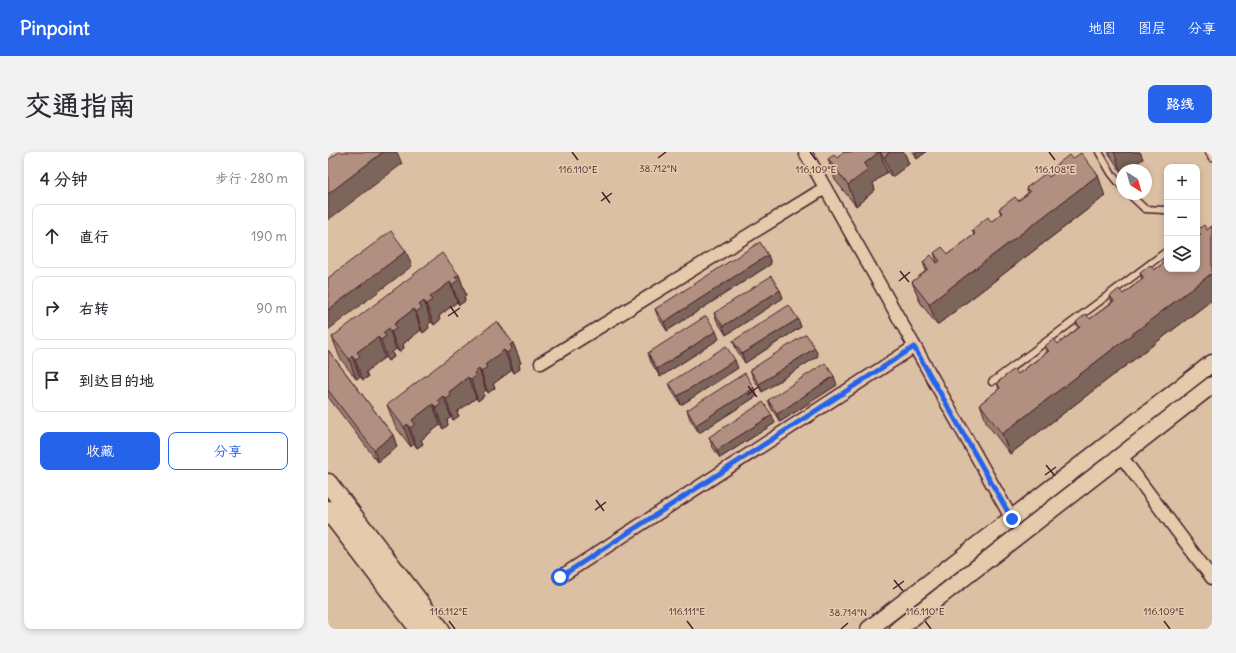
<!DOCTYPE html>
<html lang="zh">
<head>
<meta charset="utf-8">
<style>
  body { margin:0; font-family:Delius,"LXGW WenKai TC",sans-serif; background:#f2f2f3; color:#2b2b33 }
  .controls { position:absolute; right:12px; top:12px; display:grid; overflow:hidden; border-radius:8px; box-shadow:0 2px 6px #0003 }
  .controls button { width:36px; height:36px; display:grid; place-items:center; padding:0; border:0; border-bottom:1px solid #e1e1e2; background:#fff; color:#2b2b33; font:20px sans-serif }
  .compass { position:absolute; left:788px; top:12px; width:36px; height:36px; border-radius:50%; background:#fff; box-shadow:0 2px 6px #0003; rotate:143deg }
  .stop { position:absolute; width:12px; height:12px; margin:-9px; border:3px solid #2563eb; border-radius:50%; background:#fff }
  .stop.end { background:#2563eb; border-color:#fff; box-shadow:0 1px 4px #0008 }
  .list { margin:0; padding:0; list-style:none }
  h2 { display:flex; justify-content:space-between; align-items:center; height:52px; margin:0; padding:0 16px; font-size:17px }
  h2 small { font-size:13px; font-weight:400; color:#7c7c81 }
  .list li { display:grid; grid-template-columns:26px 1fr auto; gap:12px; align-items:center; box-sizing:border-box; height:64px; margin:0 8px 8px; padding:0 8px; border:1px solid #e1e1e2; border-radius:8px }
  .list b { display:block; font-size:15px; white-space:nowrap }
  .list em { font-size:13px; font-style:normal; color:#7c7c81 }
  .actions { display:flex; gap:8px; padding:12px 16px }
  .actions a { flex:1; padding:9px 0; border:1px solid #2563eb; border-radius:8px; text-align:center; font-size:14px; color:#2563eb }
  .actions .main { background:#2563eb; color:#fff }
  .icon { flex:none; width:22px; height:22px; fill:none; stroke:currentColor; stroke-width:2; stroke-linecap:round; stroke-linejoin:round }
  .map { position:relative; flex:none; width:884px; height:477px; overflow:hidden; border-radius:8px }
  header { display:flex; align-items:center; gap:24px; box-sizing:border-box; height:56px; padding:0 20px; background:#2563eb; color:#fff }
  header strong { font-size:19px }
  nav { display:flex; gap:22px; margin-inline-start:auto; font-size:14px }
  .intro { display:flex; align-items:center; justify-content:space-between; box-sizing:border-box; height:96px; padding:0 24px }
  h1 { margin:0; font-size:28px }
  .button { padding:10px 18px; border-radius:8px; background:#2563eb; color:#fff; font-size:14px; font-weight:700 }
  main { display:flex; gap:24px; padding:0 24px }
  aside { flex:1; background:#fff; border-radius:8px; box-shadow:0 2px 6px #0003 }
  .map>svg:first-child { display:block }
</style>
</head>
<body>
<header>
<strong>Pinpoint</strong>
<nav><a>地图</a><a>图层</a><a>分享</a></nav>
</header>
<div class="intro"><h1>交通指南</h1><a class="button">路线</a></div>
<main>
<aside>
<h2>4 分钟<small>步行 · 280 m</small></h2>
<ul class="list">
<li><svg class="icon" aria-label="ahead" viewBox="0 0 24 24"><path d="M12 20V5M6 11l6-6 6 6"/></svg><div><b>直行</b></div><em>190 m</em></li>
<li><svg class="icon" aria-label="right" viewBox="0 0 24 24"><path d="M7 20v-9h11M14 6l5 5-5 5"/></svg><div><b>右转</b></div><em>90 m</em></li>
<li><svg class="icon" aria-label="arrive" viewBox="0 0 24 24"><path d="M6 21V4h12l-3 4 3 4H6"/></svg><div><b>到达目的地</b></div></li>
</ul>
<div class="actions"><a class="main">收藏</a><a>分享</a></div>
</aside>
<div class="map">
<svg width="884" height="477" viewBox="0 0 884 477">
  <rect width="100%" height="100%" fill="#dcc0a4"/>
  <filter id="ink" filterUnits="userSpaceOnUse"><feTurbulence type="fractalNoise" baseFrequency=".025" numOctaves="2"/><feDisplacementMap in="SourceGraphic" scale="8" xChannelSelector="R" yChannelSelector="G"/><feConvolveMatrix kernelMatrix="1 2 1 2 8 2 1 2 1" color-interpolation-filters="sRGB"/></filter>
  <g filter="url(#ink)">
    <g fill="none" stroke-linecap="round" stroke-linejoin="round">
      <defs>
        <path id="lane" d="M 771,0 L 783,21 L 794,35
          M 881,0 L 884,6
          M 801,42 L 817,57 L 836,58 L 839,59
          M 664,230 L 839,99"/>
        <path id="street" d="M 477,0 L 684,367
          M 213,211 L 497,36
          M 793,304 L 884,426
          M 232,425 L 586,195"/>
        <path id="secondary" d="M 541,477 L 884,211
          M 570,477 L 884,233"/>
        <path id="primary" d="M 0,331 L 112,477
          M 0,358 L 91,477"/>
      </defs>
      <use href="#lane" stroke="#4a1f2b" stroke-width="9"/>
      <use href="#street" stroke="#4a1f2b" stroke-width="15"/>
      <use href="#secondary" stroke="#4a1f2b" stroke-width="19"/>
      <use href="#primary" stroke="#4a1f2b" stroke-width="21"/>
      <use href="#lane" stroke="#e5caac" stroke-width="6"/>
      <use href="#street" stroke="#e5caac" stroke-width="12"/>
      <use href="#secondary" stroke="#e5caac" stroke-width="16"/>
      <use href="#primary" stroke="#e5caac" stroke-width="18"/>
    </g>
    <path fill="#987c6f" stroke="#4a1f2b" d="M 516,0 L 576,0 L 581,12 L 564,25 L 559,20 L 545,31 L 547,38 L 528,54 L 507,28 L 500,7 L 509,6 Z
      M 584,0 L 598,0 L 589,7 Z
      M 780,0 L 812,0 L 815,7 L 797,18 L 794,18 L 793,20 Z
      M 744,7 L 777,44 L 609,173 L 592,150 L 584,130 L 598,119 L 595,110 L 609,111 L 609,110 L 606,101 L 620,102 L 646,83 L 644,78 L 663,70 L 673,62 L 671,57 L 690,49 L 700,41 L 698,36 L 721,25 L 729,19 L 727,14 Z
      M 884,74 L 884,148 L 682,302 L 659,272 L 652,252 L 671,237 L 669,231 L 690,222 L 719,200 L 717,194 L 730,192 L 750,176 L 748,170 L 762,167 L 784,150 L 782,144 L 795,142 L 814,127 L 812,121 L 826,118 L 871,84 L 869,78 L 879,78 Z
      M 440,103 L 443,112 L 339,179 L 330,165 L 327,157 Z
      M 131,123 L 138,143 L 136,145 L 137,149 L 131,153 L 129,150 L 111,164 L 112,168 L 106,173 L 103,170 L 100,173 L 101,176 L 95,181 L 93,178 L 75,192 L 76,196 L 71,200 L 68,197 L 64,200 L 66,205 L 60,209 L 57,205 L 38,220 L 40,225 L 35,228 L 32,225 L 28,227 L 12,206 L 4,185 Z
      M 452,138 L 455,146 L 398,183 L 389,169 L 386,161 Z
      M 470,167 L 473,175 L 417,211 L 408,197 L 405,189 Z
      M 391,187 L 332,225 L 323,210 L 320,201 Z
      M 185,191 L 193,211 L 191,213 L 192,217 L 186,221 L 184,218 L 165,232 L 167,236 L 160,241 L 158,238 L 155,241 L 156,244 L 150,249 L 148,246 L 129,260 L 131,264 L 125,268 L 123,265 L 119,268 L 120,273 L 115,277 L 112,273 L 93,288 L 95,292 L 89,296 L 86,292 L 83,295 L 67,274 L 59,253 Z
      M 487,196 L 490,204 L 434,240 L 425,226 L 422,218 Z
      M 0,198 L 65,283 L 69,295 L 50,310 L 0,245 Z
      M 410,216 L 353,253 L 344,239 L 341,231 Z
      M 509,233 L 452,270 L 443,256 L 440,248 Z
      M 429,244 L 371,281 L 362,267 L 359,258 Z
      M 447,271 L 392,306 L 384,294 L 381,285 Z"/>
    <path fill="#7c655a" stroke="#4a1f2b" d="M 55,0 L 69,0 L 74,12 L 0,68 L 0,42 Z
      M 551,0 L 552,0 L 559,20 L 545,31 L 547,38 L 528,54 L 520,33 L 536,12 Z
      M 562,0 L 576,0 L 581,12 L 564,25 L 556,5 Z
      M 587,0 L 598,0 L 589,7 Z
      M 786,0 L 812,0 L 815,7 L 797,18 L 794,18 L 794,20 L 793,20 Z
      M 770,23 L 777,44 L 609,173 L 601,152 Z
      M 78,99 L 84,114 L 0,178 L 0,158 Z
      M 440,103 L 443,112 L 339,179 L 336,170 Z
      M 884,121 L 884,148 L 682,302 L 674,282 Z
      M 131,123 L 138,143 L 136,145 L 137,149 L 131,153 L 124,133 L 127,125 Z
      M 122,130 L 129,150 L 111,164 L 112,168 L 106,173 L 98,152 L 102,145 Z
      M 452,138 L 455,146 L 398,183 L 395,174 Z
      M 96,149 L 103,170 L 100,173 L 101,176 L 95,181 L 88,160 L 91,153 Z
      M 86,157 L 93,178 L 75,192 L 76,196 L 71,200 L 63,180 L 66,172 Z
      M 470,167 L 473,175 L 417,211 L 414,202 Z
      M 61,176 L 68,197 L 64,200 L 66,205 L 60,209 L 53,188 L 55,181 Z
      M 388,179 L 391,187 L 332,225 L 329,217 Z
      M 50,185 L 57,205 L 38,220 L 40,225 L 35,228 L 27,208 L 29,200 Z
      M 185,191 L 193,211 L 191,213 L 192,217 L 186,221 L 179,201 L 182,193 Z
      M 487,196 L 490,204 L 434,240 L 431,232 Z
      M 176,198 L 184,218 L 165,232 L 167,236 L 160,241 L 153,220 L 157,213 Z
      M 24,204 L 32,225 L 28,227 L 21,207 Z
      M 407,208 L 410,216 L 353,253 L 350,244 Z
      M 151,217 L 158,238 L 155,241 L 156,244 L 150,249 L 143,228 L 146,221 Z
      M 506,224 L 509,233 L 452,270 L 449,262 Z
      M 140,225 L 148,246 L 129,260 L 131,264 L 125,268 L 118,247 L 121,240 Z
      M 426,236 L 429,244 L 371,281 L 368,273 Z
      M 115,244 L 123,265 L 119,268 L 120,273 L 115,277 L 108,256 L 110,248 Z
      M 105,252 L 112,273 L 93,288 L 95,292 L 89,296 L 82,276 L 84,268 Z
      M 444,263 L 447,271 L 392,306 L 389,298 Z
      M 79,272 L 86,292 L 83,295 L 76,275 Z
      M 65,283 L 69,295 L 50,310 L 46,298 Z"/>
    <path fill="#b19081" stroke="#4a1f2b" d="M 11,0 L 55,0 L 0,42 L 0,8 Z
      M 516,0 L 551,0 L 536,12 L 540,18 L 520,33 L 500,7 L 506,3 L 509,6 Z
      M 552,0 L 562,0 L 556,5 Z
      M 753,1 L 770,23 L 601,152 L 584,130 L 600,117 L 595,110 L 603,103 L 609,111 L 612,109 L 606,101 L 614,95 L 620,102 L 647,82 L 644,78 L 660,65 L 663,70 L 674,61 L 671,57 L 687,45 L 690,49 L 702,40 L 698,36 L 718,21 L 721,25 L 730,18 L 727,14 L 741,3 L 744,7 Z
      M 876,73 L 879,78 L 884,74 L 884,121 L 674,282 L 652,252 L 672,236 L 669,231 L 686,217 L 690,222 L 721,199 L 717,194 L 726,187 L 730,192 L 752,175 L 748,170 L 758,162 L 762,167 L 786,149 L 782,144 L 791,137 L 795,142 L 816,126 L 812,121 L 822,113 L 826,118 L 839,109 L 839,117 L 869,117 L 869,86 L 873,83 L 869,78 Z
      M 63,79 L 78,99 L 0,158 L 0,126 Z
      M 432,90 L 440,103 L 336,170 L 327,157 Z
      M 114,101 L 131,123 L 127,125 L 130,128 L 124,133 L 122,130 L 102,145 L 104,148 L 98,152 L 96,149 L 91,153 L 94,156 L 88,160 L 86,157 L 66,172 L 69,176 L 63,180 L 61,176 L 55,181 L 58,184 L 53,188 L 50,185 L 29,200 L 32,204 L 27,208 L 24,204 L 21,207 L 4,185 Z
      M 443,124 L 452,138 L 395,174 L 386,161 Z
      M 461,153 L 470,167 L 414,202 L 405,189 Z
      M 378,164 L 388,179 L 329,217 L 320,201 Z
      M 169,169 L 185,191 L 182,193 L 184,196 L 179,201 L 176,198 L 157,213 L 159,215 L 153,220 L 151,217 L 146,221 L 148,224 L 143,228 L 140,225 L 121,240 L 123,244 L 118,247 L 115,244 L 110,248 L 113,252 L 108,256 L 105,252 L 84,268 L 87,272 L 82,276 L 79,272 L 76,275 L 59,253 Z
      M 478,182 L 487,196 L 431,232 L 422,218 Z
      M 398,194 L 407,208 L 350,244 L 341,231 Z
      M 0,198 L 65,283 L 46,298 L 0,238 Z
      M 497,211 L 506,224 L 449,262 L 440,248 Z
      M 417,221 L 426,236 L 368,273 L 359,258 Z
      M 435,250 L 444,263 L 389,298 L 381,285 Z"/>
  </g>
  <g fill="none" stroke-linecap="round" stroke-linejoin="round" filter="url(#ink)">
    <path stroke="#2563eb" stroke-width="5" d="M 232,425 L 586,195 L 684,367"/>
  </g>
  <path fill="none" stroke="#4a1f2b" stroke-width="1.5" d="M 244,0 L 250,8M 482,0 L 488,8M 721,0 L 727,8M 330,6 L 338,0M 274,40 L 282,51M 273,49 L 284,41M 572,119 L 581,130M 571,129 L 582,120M 122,154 L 130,165M 120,164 L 132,156M 420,234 L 429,245M 419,243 L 430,235M 718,313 L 727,324M 717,323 L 728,315M 268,348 L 276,359M 267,358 L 278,350M 566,428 L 575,439M 565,437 L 576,429M 121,469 L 127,477M 359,469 L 365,477M 597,469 L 603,477M 836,469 L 842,477M 513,477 L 520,471"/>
  <g font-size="10" text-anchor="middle" fill="#4a1f2b" stroke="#e5caac" stroke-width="3.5" stroke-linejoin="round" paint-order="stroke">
    <text x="330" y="20">38.712°N</text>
    <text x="250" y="21">116.110°E</text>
    <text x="488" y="21">116.109°E</text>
    <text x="727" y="21">116.108°E</text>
    <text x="121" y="463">116.112°E</text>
    <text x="359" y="463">116.111°E</text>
    <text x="597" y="463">116.110°E</text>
    <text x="836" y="463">116.109°E</text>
    <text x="520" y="464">38.714°N</text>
  </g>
</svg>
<div class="controls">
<button>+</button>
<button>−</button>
<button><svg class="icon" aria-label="layers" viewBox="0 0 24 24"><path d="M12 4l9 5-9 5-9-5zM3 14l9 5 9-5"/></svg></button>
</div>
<svg class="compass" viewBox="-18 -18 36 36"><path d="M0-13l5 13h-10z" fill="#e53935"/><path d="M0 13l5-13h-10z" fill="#7c7c81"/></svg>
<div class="stop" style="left:232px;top:425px"></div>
<div class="stop end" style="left:684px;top:367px"></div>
</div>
</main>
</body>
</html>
